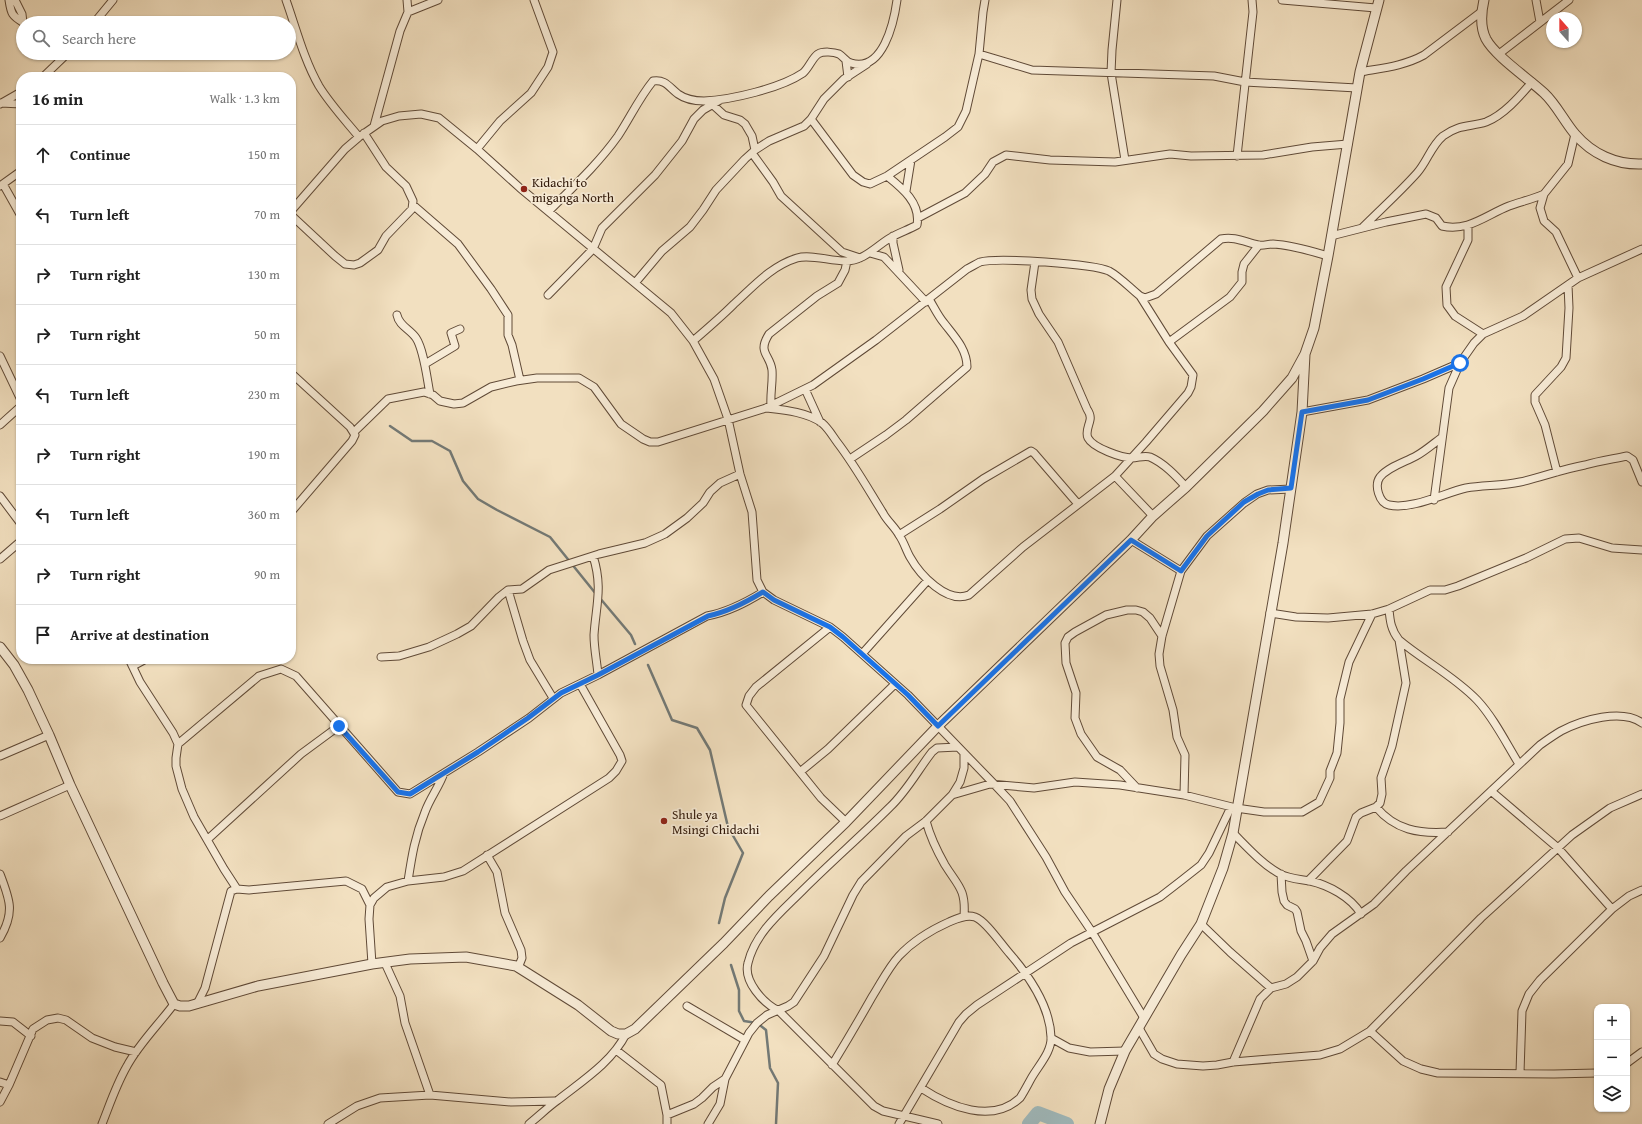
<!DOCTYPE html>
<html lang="en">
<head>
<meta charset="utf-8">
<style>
  body { margin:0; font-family:"Gentium Book Plus",serif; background:#f2f2f2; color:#222 }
  .controls { position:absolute; right:12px; bottom:12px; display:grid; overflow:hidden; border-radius:8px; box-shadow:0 1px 3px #0004 }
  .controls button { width:36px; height:36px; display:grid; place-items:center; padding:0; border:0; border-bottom:1px solid #e0e0e0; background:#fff; color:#222; font:20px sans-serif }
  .compass { position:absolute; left:1546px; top:12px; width:36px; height:36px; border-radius:50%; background:#fff; box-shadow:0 1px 3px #0004; rotate:339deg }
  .stop { position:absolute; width:12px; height:12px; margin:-9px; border:3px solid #1a73e8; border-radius:50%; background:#fff }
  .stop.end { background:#1a73e8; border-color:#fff; box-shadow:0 1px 4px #0008 }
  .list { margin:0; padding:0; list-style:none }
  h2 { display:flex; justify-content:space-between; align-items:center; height:52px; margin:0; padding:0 16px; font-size:17px }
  h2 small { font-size:13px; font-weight:400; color:#767676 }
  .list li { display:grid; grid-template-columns:26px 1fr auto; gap:12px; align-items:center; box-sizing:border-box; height:60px; padding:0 16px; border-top:1px solid #e0e0e0 }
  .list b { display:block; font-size:15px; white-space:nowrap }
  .list em { font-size:13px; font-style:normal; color:#767676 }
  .icon { flex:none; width:22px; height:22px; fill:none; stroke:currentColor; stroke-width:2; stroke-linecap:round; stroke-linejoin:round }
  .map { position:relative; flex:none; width:1642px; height:1124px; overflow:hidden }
  .search { position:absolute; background:#fff; box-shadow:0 1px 3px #0004; left:16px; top:16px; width:280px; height:44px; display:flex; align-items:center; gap:10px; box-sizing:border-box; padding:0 14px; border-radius:22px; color:#767676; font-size:15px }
  .panel { position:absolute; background:#fff; box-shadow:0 1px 3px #0004; left:16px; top:72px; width:280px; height:592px; border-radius:16px }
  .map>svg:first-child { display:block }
</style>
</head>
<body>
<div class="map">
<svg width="1642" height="1124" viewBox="0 0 1642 1124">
  <rect width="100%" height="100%" fill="#f2e0c0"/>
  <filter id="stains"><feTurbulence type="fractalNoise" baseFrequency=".005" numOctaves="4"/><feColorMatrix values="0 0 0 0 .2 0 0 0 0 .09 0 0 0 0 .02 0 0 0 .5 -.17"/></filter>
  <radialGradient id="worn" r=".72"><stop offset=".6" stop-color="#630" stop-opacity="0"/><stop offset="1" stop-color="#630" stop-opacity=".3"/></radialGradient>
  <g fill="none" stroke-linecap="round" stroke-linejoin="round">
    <path stroke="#737975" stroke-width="2.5" d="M 390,426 L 412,441 L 432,441 L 450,451 L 463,481 L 478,499 L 497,510 L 550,537 L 596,594
      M 599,597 L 631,635 L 635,644
      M 648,665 L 672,720 L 697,728 L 710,750 L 728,827 L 743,853 L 725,898 L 719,923
      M 731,965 L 739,990 L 739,1011 L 744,1021 L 757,1023 L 766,1030 L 770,1068 L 778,1083 L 776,1124"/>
    <path stroke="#a0babd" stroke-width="14" d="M 1029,1124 L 1038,1113 L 1067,1124"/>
    <defs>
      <path id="minor" d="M 9,0 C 11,14 12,16 24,23
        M 15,0 L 22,14 L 23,23
        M 286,0 C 296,28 304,60 319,86 C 330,104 345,120 359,137
        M 1117,0 L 1112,50 L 1111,73 L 1125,160
        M 1282,0 L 1376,8
        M 1536,0 L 1540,22
        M 408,12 L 438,0
        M 94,23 L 113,0
        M 979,54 L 1032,70 L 1214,76 L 1245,82 L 1357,88
        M 1499,54 L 1569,0
        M 846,61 L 848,77
        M 1360,72 C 1382,68 1404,66 1424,55 L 1481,12
        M 43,77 L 68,53
        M 1,103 L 21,104
        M 0,104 L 21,92
        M 713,105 L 724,115 L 740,120 L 745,124 L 752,136 L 755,150
        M 811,119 L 853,175 L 863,182 L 870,184 L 887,176 L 945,137 L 958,127 L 966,111 L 979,54 L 983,12 L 985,0
        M 374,126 L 400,31 L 408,12 L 407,0
        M 1575,134 L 1568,164 L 1544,194 L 1540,208 L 1544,221 L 1556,232 L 1578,278
        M 477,149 L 500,121 L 531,93 L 548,67 L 553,52 L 534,0
        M 752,153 L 773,182 L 781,196 L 842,252 L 860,258
        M 1237,156 L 1253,12 L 1252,0
        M 3,184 L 21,216
        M 0,186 L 21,171
        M 906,191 L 911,160
        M 413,205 L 458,244 L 491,289 L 508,315 L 508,335 L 512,345 L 520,380
        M 291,211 L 345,149 L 359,137 L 382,121 L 399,116 L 421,114 L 439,118 L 477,149 L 520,188 L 671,313 L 693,341 L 714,379 L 728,419 L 740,474 L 752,512 L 757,580 L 763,592 L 774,600 L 830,627 L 843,637 L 908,695 L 995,785 L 1010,801 L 1046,857 L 1065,892 L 1092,932 L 1144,1018
        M 549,211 C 573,187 598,164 618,136 C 630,118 639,98 653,81 C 665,79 669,87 678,94 C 685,99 695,101 704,101 C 731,100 781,88 803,73 C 809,68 812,58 818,54 C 823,51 834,52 839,54 C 844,57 846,62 851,63 C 883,73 894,22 897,0
        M 291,215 L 335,256 L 345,264 L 354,265 L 360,263 L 378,250 L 386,236 L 412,209 L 413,201 L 406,186 L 386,167 L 364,133
        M 918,218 L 965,193 L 985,174 L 993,162 L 1006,155 L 1050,160 L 1115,162 L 1170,154 L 1191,156 L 1263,155 L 1312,147 L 1348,144
        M 1468,226 L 1468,240 L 1446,287 L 1447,305 L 1455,316 L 1483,334
        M 1363,227 C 1381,209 1400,192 1417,173 C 1427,162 1431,146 1443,136 C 1459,124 1471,127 1486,122 C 1504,115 1520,96 1532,82
        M 893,236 L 893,243 L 899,270
        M 1331,236 L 1386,222 L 1426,214 L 1436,218 L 1442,226 C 1468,232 1486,215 1509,206 C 1520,202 1533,199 1544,194
        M 870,253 L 884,257 L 926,302
        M 1035,262 L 1031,290 L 1032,299 L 1039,314 L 1058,342 L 1087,409 C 1089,412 1091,416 1090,420 C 1089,426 1085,432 1088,438 C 1093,448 1122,458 1132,458 C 1138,458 1144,455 1150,457 C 1164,463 1176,476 1186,487
        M 635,283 L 662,251 L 690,227 L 703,210 L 716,190 L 745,159 L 755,150 L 769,141 L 804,126 L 811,119 L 824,99 L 844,79 L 867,64
        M 548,295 L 593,249 L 602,228 L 655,175 L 682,141 L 694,119 L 703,110 L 720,100
        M 397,315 C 399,326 410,329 416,338 C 424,350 427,379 430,394
        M 693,341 C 707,329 721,317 734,304 C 753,287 771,266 797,258 C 810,254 830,261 845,261 C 864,261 875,247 890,238 C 898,233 908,230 917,225 C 921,203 902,188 887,176
        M 1169,342 L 1230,297 L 1242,282 L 1242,272 L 1244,264 L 1259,245
        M 0,356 L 21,400
        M 425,364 L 455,346 L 451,333 L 460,329
        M 291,373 L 350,427 L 355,435 L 352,441 L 291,512
        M 805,389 L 820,422
        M 771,406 C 770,394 773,382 772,370 C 770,354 757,353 769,334 L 817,296 L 838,283 L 845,270 L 847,261
        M 766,408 C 784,410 807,412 822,423 C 828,428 832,435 837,442 C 854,464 868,489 883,513 C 887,521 895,527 899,535 C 904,542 906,550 910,557 C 920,575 947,604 969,595 L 1023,547 L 1115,476 L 1146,442 L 1188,393 L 1191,387 L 1193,375 L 1169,342 L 1140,296
        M 1302,412 L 1368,400 L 1423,379 L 1460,363
        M 0,425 L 21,406
        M 354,432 L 388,399 L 424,392 L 433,395 L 440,401 L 454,404 L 463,403 L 491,387 L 516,381 L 537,378 L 579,378 L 594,387 L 621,424 L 643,439 L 650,442 L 658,442 L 766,408 L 813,385 L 876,340 L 967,269 C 971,267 976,264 980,262 C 998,257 1093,264 1109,271 C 1120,277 1130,288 1140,296 L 1145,298 L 1156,294 L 1221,239 C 1234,236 1245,242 1258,245 C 1263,246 1268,244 1273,244 C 1292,245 1311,251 1328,256
        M 1441,438 C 1433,444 1425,451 1416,456 C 1405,462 1388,467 1380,477 C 1374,485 1379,503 1389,505 C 1412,510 1444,493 1466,488 C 1484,485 1503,486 1520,482 C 1542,477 1563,469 1585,465 C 1599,461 1613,459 1627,456 L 1633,460 L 1642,482
        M 850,459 L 886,435 L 906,420 L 967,367 C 967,349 954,336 944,323 C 938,316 934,307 929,299
        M 1557,472 L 1545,425 L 1535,402 L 1535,395 L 1561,367 L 1566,358 L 1569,308 L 1568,285
        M 1115,476 L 1153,516
        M 0,496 L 21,524
        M 1434,500 L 1449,388 L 1460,363 L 1474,343 L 1483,334 L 1523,316 L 1578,278 L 1642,249
        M 899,535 L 940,509 L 983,479 L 1031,451 L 1034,453 L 1078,504
        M 1131,540 L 1181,571
        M 593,556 C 603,587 596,605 594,635 C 594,649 597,662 598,675
        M 0,559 L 21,541
        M 508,590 L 523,641 L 530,660 L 553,698
        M 1389,609 C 1390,621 1391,630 1399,640 C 1424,661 1454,676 1477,700 C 1494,718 1506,743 1519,764
        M 1270,613 L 1296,617 L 1328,618 L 1372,614 L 1389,609 L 1430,590 L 1445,590 L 1458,586 L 1526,558 L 1565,539 L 1579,538 L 1612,548 L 1642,550
        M 830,627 L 756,687 L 749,696 L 746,705 L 821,798 L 846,822
        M 862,654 L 928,580
        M 381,657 L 399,656 L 429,647 L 457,634 L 471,626 L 499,597 L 508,590 L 522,589 L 549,570 L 599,554 L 645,543 L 665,534 L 687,518 L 703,503 L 710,492 L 720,483 L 740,474
        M 129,659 L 140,682 L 173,733 L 178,744
        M 133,666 L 146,659
        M 580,684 L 620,755 L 622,761 L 616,771 L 609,778 L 463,871 L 444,877 L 408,881 L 387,887 L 374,898 L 370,905 L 362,889 L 346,881 L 249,890 L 237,889 L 224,869 L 194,817 L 182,789 L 176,766 L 176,758 L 178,744 L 259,676 L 281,669 L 296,676 L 398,792 L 410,794 L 478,752 L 529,718 L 561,693 L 598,675 L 707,616 C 728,612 745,603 763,592
        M 0,756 L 49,735
        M 800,772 L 828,749 L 895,684
        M 1137,788 L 1120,770 L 1097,757 L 1081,734 L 1075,718 L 1076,693 L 1066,663 L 1065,643 L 1068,637 L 1075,632 L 1106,615 L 1127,610 L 1136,610 L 1143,612 L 1150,618 L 1162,636
        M 1491,791 L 1558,848 L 1612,909
        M 952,795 L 990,784 L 1034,788 L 1075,782 L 1120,785 L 1184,795 L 1236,808 L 1264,812 L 1302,812 L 1319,802 L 1330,778 L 1330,771 L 1337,753 L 1340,723 L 1340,699 L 1349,662 L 1372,614
        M 1184,795 L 1185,755 L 1177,737 L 1173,710 L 1160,666 L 1159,654 L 1162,636 L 1181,571 L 1207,536 L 1244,503 L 1257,494 L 1268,490 L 1291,489
        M 1376,807 C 1395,830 1419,834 1448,832
        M 0,816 L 70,785
        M 926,821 C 930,836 937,851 945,865 C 958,886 966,889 964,916
        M 1233,833 C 1247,847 1262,864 1280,874 C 1290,879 1299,879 1310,881 C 1328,885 1351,897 1361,914
        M 208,839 L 301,754 L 339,726
        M 487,855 L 497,872 L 505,913 L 521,950 L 522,958 L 518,968
        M 0,874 C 10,900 15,912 0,938
        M 1281,874 L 1282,892 L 1284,901 L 1287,905 L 1295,909 L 1297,912 L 1301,931 L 1306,941 L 1313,961
        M 408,881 C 412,855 415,836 425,812 C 430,798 439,787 444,773
        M 1308,881 L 1347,841 L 1356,817 L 1361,813 L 1376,807 L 1380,803 L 1382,794 L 1381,778 L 1392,746 L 1406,683 L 1399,640
        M 370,905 L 369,919 L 372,964
        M 1201,924 L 1230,952 L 1271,988
        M 385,963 L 400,996 L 405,1023 L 430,1095
        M 197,1004 L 205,988 L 231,891 L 237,889
        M 687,1006 L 745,1040
        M 0,1021 L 13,1022 L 31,1036
        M 1139,1028 L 1154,1054 L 1162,1059 L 1177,1064 L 1203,1066 L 1217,1065 L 1233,1062 L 1320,1055 L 1340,1049 L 1370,1031 L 1481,918 L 1572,835 L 1610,808 L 1642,794
        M 1370,1031 L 1403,1061 L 1421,1069 L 1438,1073 L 1554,1074 L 1597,1073
        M 1051,1038 L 1069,1048 L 1090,1052 L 1125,1051
        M 616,1050 L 661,1085 L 667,1115 L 667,1124
        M 1233,1062 L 1260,999 L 1271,988 L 1286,984 L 1297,977 L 1313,961 L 1320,948 L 1332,934 L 1374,904 L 1406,871 L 1540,745 C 1547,740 1554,735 1561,731 C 1582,720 1622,708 1642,723
        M 1627,1063 L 1642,1052
        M 832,1065 C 846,1042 859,1020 872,997 C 881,983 888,968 899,956 C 912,942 931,930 949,922 C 956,919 966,914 975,917 C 986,921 1001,944 1010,954 C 1029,976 1050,1006 1051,1037 C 1052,1051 1039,1065 1032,1077 C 1028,1084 1024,1092 1020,1098 C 992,1124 950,1107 921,1088
        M 1520,1073 L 1522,1011 L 1529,994 L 1540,980 L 1612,909 L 1629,896 L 1642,890
        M 0,1082 L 9,1085
        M 0,1102 L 9,1085 L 33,1029 L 47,1020 L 58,1018 L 66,1020 L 92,1038 L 115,1047 L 136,1052
        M 667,1115 L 694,1104 L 702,1098 L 713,1087 L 725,1079
        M 102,1124 C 110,1104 116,1085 127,1066 C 138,1045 159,1024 174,1004
        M 328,1124 L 357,1106 L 380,1098 L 430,1095 L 511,1102 L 555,1101
        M 529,1124 C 539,1116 548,1107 558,1100 C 582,1081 612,1062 626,1034
        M 708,1124 L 720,1104 L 725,1079 L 749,1033 L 757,1023 L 767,1015 L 788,1006 L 794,1002 L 824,956 L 853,895 L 861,882 L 906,836 L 926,821 L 952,795 L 960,782 L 964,768 L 964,753
        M 899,1124 L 959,1022 L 966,1014 L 977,1005 L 1071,943 L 1160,897 L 1182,880 L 1201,865 L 1209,853 L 1231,807
        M 938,1124 L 883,1111 L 874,1106 L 779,1011 C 763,1003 743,981 748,963 C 755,933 781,912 802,891 C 831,862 861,836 890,807 C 907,791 918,770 932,752 L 937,748 L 958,747"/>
      <path id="tertiary" d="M 1484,0 C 1481,13 1480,27 1486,39 C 1495,56 1529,79 1544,93 C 1556,104 1564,121 1575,134 C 1592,154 1616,165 1642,164
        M 0,647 L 14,665 L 28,690 L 49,735 L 70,785 L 163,983 L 174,1004 L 180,1006 L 189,1006 L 258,986 L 372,964 L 410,959 L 466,957 L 516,966 L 578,1005 L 611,1031 L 618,1034 L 626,1034 L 635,1029 L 724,943 L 769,896 L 846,822 L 938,726 L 1131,540 L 1153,516 L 1186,487 L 1263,411 L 1292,378 L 1305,354
        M 1100,1124 L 1109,1089 L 1125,1051 L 1181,955 L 1201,924 L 1223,868 L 1233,833 L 1283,543 L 1302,412 L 1305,354 L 1314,328 L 1328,256 L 1360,72 L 1379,0"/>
    </defs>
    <use href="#minor" stroke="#604a37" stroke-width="9"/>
    <use href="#tertiary" stroke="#604a37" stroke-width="11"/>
    <use href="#minor" stroke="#f7ebd6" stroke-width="7"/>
    <use href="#tertiary" stroke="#f7ebd6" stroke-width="9"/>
  </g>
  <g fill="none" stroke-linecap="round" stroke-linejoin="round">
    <path stroke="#1a73e8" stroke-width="5" d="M 339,726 L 398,792 L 410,794 L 478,752 L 528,718 L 561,693 L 598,675 L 708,616 C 728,612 745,603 763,592 L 774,600 L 830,627 L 843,637 L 908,695 L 938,726 L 1131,540 L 1181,571 L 1207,536 L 1244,502 L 1258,494 L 1268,490 L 1291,488 L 1302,412 L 1368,400 L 1423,379 L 1460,363"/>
  </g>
  <g fill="#8f2418" stroke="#f7ebd6" stroke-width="1.5">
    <circle cx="524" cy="189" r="4"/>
    <circle cx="664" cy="821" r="4"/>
  </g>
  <g text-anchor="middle" stroke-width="3.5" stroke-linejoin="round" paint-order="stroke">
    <g font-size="13" fill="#301809" stroke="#f7ebd6" text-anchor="start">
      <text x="532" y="187">Kidachi to<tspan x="532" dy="15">miganga North</tspan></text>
      <text x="672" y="819">Shule ya<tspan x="672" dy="15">Msingi Chidachi</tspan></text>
    </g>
  </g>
  <rect width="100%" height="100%" filter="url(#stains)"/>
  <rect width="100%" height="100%" fill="url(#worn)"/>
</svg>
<div class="controls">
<button>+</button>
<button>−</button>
<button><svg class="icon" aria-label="layers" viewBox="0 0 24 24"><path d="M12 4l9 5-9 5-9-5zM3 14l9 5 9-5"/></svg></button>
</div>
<svg class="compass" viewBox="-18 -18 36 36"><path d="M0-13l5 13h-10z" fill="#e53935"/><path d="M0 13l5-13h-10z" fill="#767676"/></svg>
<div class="stop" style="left:1460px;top:363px"></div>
<div class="stop end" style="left:339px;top:726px"></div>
<div class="search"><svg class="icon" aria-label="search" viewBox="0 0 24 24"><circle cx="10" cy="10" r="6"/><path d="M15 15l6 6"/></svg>Search here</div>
<section class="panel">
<h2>16 min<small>Walk · 1.3 km</small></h2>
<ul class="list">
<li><svg class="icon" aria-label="ahead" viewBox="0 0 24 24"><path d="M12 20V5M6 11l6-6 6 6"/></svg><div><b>Continue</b></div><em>150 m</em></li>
<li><svg class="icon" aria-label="left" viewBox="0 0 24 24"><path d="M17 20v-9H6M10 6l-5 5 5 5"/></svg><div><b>Turn left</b></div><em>70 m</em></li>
<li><svg class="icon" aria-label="right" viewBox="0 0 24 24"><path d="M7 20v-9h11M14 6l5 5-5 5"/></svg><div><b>Turn right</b></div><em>130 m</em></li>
<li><svg class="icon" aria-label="right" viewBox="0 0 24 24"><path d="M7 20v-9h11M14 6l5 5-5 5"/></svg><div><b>Turn right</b></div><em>50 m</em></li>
<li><svg class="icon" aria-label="left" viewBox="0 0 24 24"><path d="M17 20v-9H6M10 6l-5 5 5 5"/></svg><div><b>Turn left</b></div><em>230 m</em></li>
<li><svg class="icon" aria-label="right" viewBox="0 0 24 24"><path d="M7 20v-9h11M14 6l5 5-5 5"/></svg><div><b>Turn right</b></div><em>190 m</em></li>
<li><svg class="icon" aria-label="left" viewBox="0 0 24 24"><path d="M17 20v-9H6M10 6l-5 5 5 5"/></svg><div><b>Turn left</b></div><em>360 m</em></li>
<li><svg class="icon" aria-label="right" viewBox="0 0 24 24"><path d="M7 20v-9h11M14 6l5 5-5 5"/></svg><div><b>Turn right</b></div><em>90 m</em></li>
<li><svg class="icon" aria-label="arrive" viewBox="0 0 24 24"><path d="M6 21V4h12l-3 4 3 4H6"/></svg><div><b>Arrive at destination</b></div></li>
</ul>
</section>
</div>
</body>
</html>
